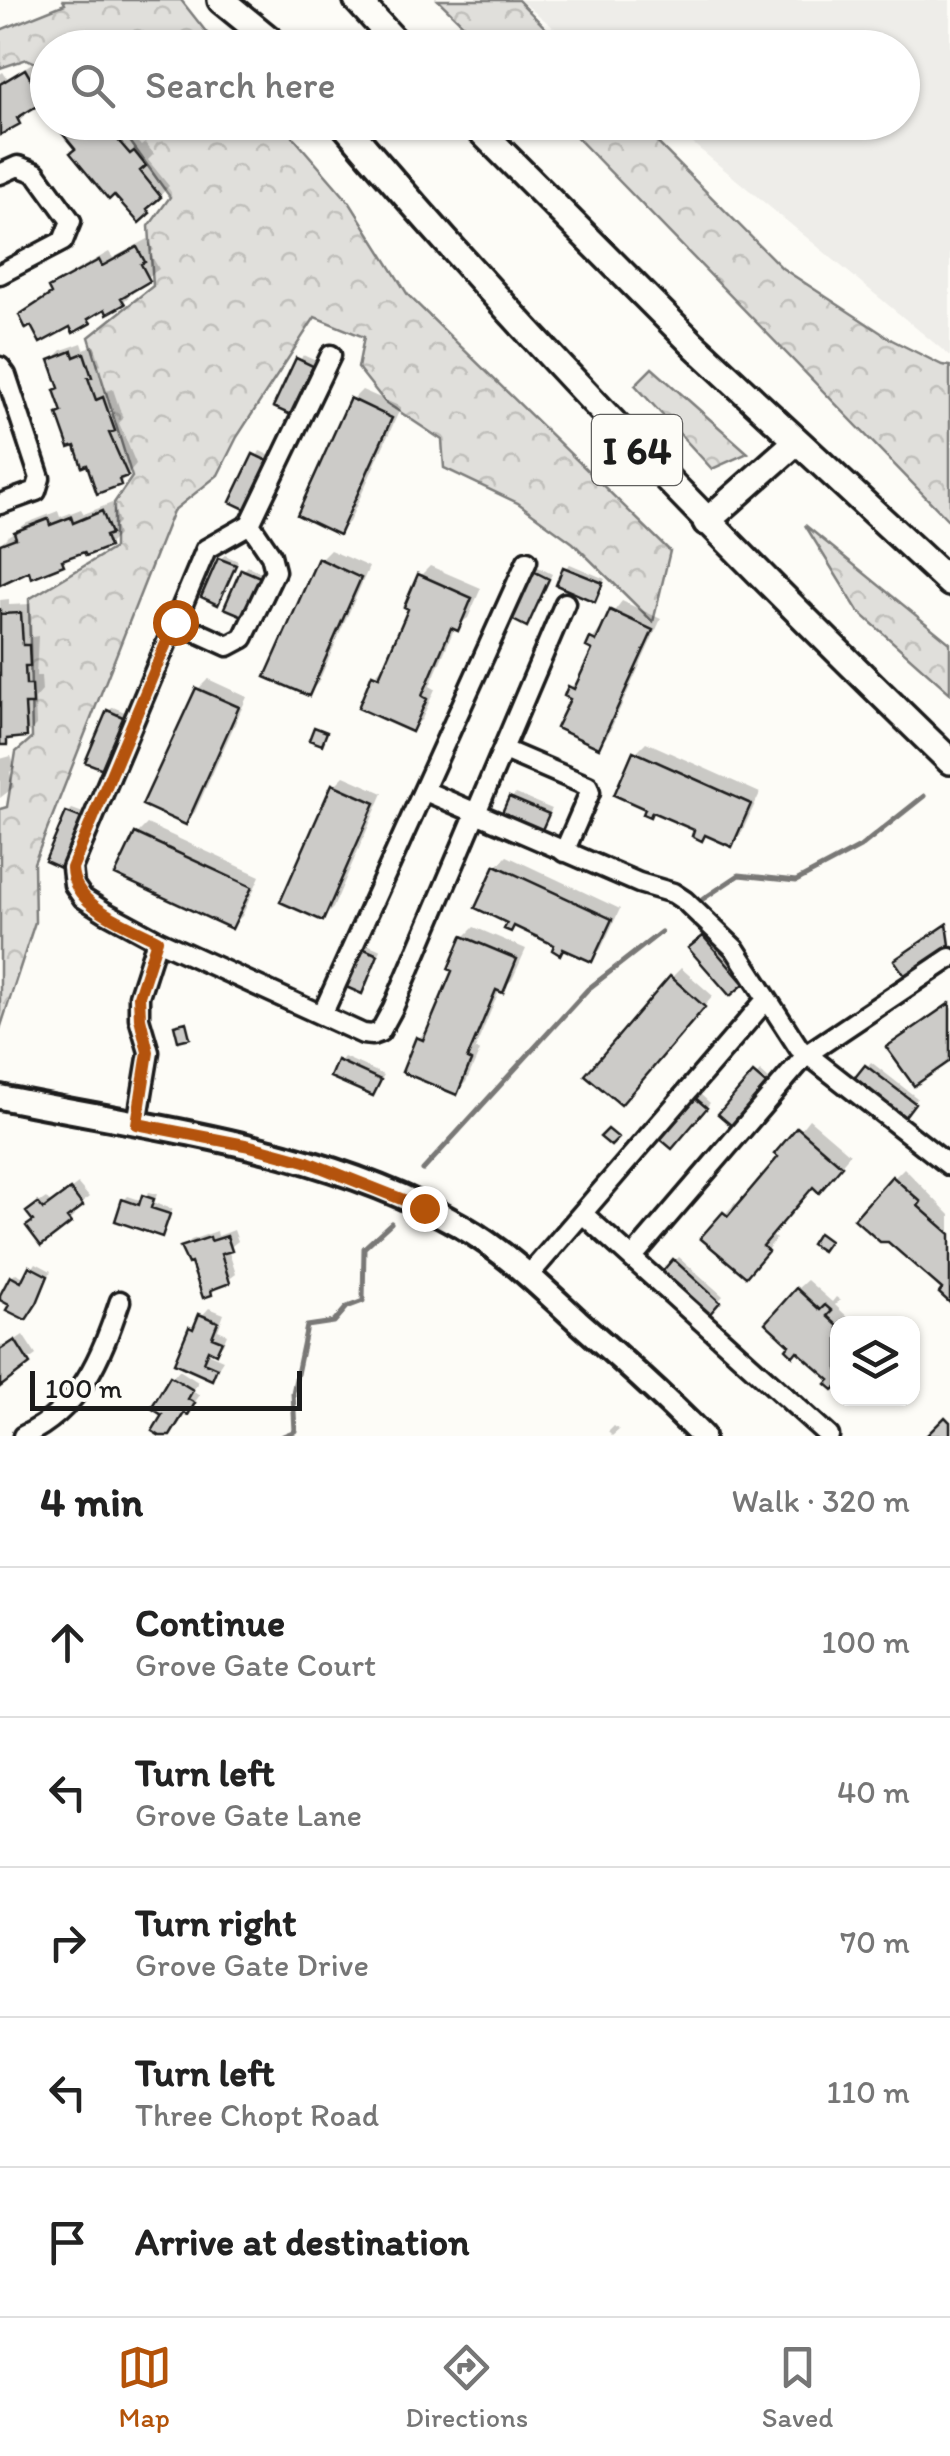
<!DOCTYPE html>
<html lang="en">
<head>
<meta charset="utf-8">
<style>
  body { margin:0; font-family:Itim,sans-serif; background:#f6f6f6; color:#222 }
  .controls { position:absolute; right:30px; bottom:30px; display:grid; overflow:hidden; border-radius:20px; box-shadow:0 2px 8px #0004 }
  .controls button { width:90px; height:90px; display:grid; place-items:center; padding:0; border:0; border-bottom:2px solid #e0e0e0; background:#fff; color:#222; font:50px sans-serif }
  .scale { position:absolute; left:30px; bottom:25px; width:272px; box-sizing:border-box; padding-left:10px; border:5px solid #1c1c1c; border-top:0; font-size:28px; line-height:35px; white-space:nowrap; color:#1c1c1c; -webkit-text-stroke:8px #fdfcf7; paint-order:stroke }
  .stop { position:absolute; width:30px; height:30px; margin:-22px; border:8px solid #b45309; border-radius:50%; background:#fff }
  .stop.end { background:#b45309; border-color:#fff; box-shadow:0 2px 10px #0008 }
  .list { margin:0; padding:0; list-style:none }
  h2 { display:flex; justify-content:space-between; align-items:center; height:130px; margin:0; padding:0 40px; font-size:42px }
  h2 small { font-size:32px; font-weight:400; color:#767676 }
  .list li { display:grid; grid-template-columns:65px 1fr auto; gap:30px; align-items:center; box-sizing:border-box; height:150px; padding:0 40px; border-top:2px solid #e0e0e0 }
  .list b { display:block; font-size:38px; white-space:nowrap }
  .list p { margin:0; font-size:32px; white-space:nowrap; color:#767676 }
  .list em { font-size:32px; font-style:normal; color:#767676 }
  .icon { flex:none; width:55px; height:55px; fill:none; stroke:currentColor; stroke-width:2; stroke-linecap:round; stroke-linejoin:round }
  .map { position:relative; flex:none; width:950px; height:1436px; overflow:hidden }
  .search { position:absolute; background:#fff; box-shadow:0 2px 8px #0004; left:30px; right:30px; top:30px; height:110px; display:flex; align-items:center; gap:25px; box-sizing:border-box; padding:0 35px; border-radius:55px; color:#767676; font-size:38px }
  .sheet { height:880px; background:#fff }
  nav { display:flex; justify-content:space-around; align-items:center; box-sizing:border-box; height:140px; border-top:2px solid #e0e0e0; background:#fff; font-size:28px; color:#767676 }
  nav a { display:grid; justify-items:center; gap:5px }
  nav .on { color:#b45309 }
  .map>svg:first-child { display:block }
</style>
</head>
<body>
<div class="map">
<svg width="950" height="1436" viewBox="0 0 950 1436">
  <defs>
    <pattern id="forest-crowns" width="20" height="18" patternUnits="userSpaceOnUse" patternTransform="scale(2.5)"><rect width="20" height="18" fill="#e0dfdb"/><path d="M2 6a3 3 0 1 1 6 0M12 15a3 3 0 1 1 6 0" fill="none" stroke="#c0bfbb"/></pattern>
  </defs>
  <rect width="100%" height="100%" fill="#fdfcf7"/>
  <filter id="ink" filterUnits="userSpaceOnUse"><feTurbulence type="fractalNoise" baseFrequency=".01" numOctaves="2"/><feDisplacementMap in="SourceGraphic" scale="20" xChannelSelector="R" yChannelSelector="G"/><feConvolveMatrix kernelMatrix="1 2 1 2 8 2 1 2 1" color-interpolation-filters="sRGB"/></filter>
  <g filter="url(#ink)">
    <path fill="#eeede9" d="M 520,0 L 950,0 L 950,356 L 668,123 L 902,122 L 902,48 L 577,47 Z"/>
    <path fill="url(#forest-crowns)" stroke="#7e7e7c" stroke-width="2.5" d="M 63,0 L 181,0 L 218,47 L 48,48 L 47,68 L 27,59 L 0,68 L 0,30 L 65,4 Z
      M 438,0 L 518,0 L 564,47 L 486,47 Z
      M 117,123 L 281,123 L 350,203 L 408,295 L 670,551 L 653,622 L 573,543 L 518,503 L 444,468 L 442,440 L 385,402 L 358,368 L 364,337 L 315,317 L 237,437 L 218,475 L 173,511 L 34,863 L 35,922 L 0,1029 L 0,809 L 7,807 L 16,752 L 32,738 L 29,599 L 114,548 L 114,503 L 132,477 L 89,337 L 153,286 L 149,226 L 170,197 Z
      M 563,123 L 638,123 L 782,268 L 892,340 L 942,365 L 950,366 L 950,522 Z
      M 652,368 L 748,453 L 712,469 L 635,385 Z
      M 805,525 L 950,643 L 950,693 L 858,611 Z"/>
    <path fill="#0003" d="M 36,61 L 48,77 L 48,95 L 27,109 L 28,112 L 19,122 L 0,133 L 0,74 L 3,72 L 7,78 Z
      M 56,122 L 128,122 L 126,128 L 141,146 L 145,143 L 154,154 L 148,160 L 169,186 L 139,219 Z
      M 148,239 L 154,250 L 150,253 L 159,269 L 131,289 L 133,293 L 123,302 L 106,306 L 89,321 L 32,323 L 22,316 L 53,292 L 51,289 L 61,279 L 109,252 L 113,258 Z
      M 82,343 L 84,349 L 94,345 L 101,364 L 97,368 L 106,391 L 113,389 L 123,419 L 119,423 L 136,464 L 120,483 L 89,462 L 60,414 L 64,410 L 61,387 L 52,360 L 62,350 Z
      M 303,355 L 316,361 L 294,407 L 276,406 Z
      M 362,390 L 401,407 L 349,522 L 339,532 L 352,400 Z
      M 260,451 L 273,457 L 247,507 L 234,501 Z
      M 112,503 L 119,522 L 115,526 L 118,535 L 108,545 L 70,555 L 63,563 L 30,568 L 0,582 L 0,544 L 8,536 L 27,523 L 58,511 L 60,517 L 81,509 L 84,514 Z
      M 330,550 L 369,567 L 318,683 L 308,693 L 320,560 Z
      M 225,555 L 238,561 L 217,602 L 220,559 Z
      M 570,564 L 605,579 L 594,599 L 565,568 Z
      M 248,566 L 262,573 L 242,613 L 243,571 Z
      M 430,566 L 481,588 L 468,618 L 455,627 L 430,686 L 435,689 L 422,719 L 412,729 L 374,676 L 384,666 L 411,608 L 420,576 Z
      M 538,567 L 552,574 L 527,624 L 533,572 Z
      M 9,599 L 9,605 L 30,604 L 32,637 L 38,636 L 36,676 L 41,676 L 42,691 L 35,699 L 36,725 L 26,735 L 13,736 L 6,742 L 0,743 L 0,600 Z
      M 622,601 L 661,619 L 608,735 L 598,745 L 570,688 L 580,678 L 595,649 L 592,640 Z
      M 208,679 L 247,697 L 195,812 L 185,822 L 198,689 Z
      M 113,707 L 127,713 L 102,766 L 109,711 Z
      M 646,742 L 760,793 L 741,834 L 731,844 L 697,829 L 636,752 Z
      M 11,756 L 15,767 L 10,772 L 14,787 L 0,798 L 0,759 Z
      M 344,776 L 383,793 L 333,908 L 323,918 L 334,786 Z
      M 516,794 L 552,809 L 540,829 L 511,798 Z
      M 72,809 L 86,814 L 62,866 L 68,813 Z
      M 147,824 L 260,876 L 242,916 L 232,926 L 137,834 Z
      M 507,856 L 620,909 L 601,949 L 591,959 L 510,922 L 497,866 Z
      M 474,927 L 526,949 L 512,980 L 500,989 L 475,1049 L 480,1051 L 466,1082 L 456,1092 L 418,1039 L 428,1029 L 456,969 L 464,937 Z
      M 709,933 L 747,978 L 730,993 L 692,948 Z
      M 367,944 L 381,950 L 361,991 L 362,948 Z
      M 681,968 L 713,996 L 631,1092 L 671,978 Z
      M 344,1057 L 384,1075 L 373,1093 L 340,1062 Z
      M 871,1062 L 917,1098 L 907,1111 L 867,1067 Z
      M 760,1071 L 771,1081 L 733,1124 L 721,1114 Z
      M 700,1094 L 710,1103 L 672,1145 L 662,1137 Z
      M 809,1119 L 850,1154 L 829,1179 L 814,1185 L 771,1235 L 776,1239 L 755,1264 L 704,1238 L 735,1203 L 739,1207 Z
      M 904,1168 L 950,1215 L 950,1300 L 894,1178 Z
      M 78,1184 L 89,1197 L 74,1210 L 76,1214 L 69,1221 L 35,1221 L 36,1205 L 46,1198 L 51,1204 Z
      M 148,1192 L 157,1194 L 154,1203 L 173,1209 L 162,1234 L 124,1200 L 128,1196 L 143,1201 Z
      M 234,1230 L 238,1241 L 228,1249 L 236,1274 L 211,1293 L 183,1247 L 191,1240 L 217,1231 L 218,1236 Z
      M 679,1257 L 723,1296 L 708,1312 L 664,1273 Z
      M 36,1263 L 51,1271 L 41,1296 L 30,1313 L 12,1277 L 16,1273 L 26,1278 Z
      M 807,1280 L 832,1302 L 836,1297 L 840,1300 L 835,1305 L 855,1324 L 838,1324 L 838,1382 L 833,1379 L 797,1289 Z
      M 209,1308 L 224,1314 L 218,1330 L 227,1334 L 223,1344 L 216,1351 L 211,1349 L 209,1354 L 223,1360 L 212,1377 L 177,1362 L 191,1328 Z
      M 23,1335 L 36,1355 L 0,1381 L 0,1344 L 5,1347 Z
      M 179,1370 L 198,1382 L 193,1391 L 200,1395 L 174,1430 L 165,1436 L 172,1378 Z
      M 614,1426 L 619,1430 L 612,1436 L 608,1432 Z"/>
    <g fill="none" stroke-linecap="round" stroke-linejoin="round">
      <path stroke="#797876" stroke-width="5" d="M 703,899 L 739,875 L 796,881 L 860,847 L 924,796
        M 423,1170 L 588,989 L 661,932
        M 283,1436 L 295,1431 L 293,1393 L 307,1326 L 334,1322 L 347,1307 L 363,1301 L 364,1248 L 391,1223"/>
    </g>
    <path fill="#cccbc8" stroke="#1c1c1c" stroke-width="2.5" d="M 25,69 L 35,86 L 41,83 L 48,96 L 43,99 L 45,101 L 17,118 L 20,124 L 0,135 L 0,84 Z
      M 53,122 L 101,122 L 104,126 L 111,122 L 122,136 L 117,139 L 130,154 L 134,151 L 146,166 L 140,171 L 161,197 L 147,209 L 150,213 L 139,223 L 114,195 L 109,200 L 70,153 L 75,149 Z
      M 137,247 L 145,262 L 141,264 L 150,281 L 121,298 L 125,304 L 107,314 L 105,309 L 88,319 L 91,323 L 73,333 L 70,327 L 40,343 L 31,326 L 26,329 L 19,315 L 51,294 L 48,288 L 99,260 L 102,266 Z
      M 72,351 L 74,357 L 84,353 L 92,377 L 88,378 L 96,400 L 103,397 L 115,431 L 109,433 L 128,476 L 119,479 L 121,485 L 97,494 L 87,465 L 82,467 L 75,446 L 69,448 L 57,414 L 62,412 L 54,390 L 59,388 L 49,360 Z
      M 296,358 L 313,366 L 291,415 L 273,407 Z
      M 350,398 L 392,418 L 339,535 L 297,515 Z
      M 253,454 L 270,462 L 247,510 L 230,502 Z
      M 102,511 L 111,534 L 105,536 L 109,547 L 86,556 L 84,552 L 62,560 L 64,565 L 31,578 L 29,571 L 0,585 L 0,544 L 16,538 L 14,532 L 48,519 L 50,525 L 71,517 L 73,523 Z
      M 218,558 L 236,565 L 218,605 L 201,597 Z
      M 318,558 L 361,578 L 309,696 L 265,677 Z
      M 563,567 L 603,583 L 595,602 L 556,585 Z
      M 241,569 L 260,577 L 243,616 L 224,608 Z
      M 531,570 L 549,579 L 527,627 L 509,618 Z
      M 418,574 L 472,598 L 458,631 L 451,628 L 422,696 L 427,699 L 412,732 L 358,708 L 372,674 L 379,677 L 408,609 L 404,607 Z
      M 0,608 L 0,614 L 21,613 L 23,645 L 29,645 L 30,666 L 25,666 L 26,685 L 32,685 L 33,704 L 25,704 L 27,737 L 7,739 L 7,745 L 0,745 Z
      M 610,610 L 653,630 L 599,748 L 556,728 L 570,699 L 564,696 L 568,686 L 574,689 L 592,650 L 586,647 L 590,638 L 596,641 Z
      M 196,688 L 239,707 L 186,825 L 142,805 Z
      M 107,710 L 125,718 L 103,769 L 85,762 Z
      M 314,727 L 327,732 L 322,745 L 309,740 Z
      M 633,751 L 751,804 L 732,847 L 705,835 L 702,841 L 692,836 L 694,830 L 652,812 L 650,817 L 643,814 L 645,809 L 614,795 Z
      M 332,784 L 375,803 L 323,921 L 280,902 Z
      M 509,797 L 549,814 L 541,832 L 501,815 Z
      M 66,812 L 84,819 L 63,869 L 45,861 Z
      M 135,833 L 252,887 L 232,929 L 115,875 Z
      M 495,865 L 612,919 L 592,962 L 563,949 L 560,955 L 552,950 L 554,945 L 514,926 L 511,932 L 504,929 L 507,923 L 475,908 Z
      M 947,924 L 950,945 L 905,976 L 894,960 Z
      M 462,936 L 517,959 L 503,993 L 496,990 L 467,1059 L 471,1061 L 457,1095 L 402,1072 L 416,1037 L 423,1040 L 452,971 L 448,969 Z
      M 703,936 L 744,984 L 730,996 L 688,948 Z
      M 360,947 L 378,955 L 362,994 L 344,986 Z
      M 670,976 L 705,1007 L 621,1105 L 585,1075 Z
      M 950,1003 L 950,1061 L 914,1086 L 886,1047 Z
      M 186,1022 L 190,1038 L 178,1041 L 174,1025 Z
      M 337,1060 L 381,1080 L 373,1096 L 330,1077 Z
      M 865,1065 L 915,1103 L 903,1119 L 853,1080 Z
      M 753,1073 L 768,1086 L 733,1127 L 718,1114 Z
      M 693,1096 L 707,1108 L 672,1149 L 658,1137 Z
      M 797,1127 L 842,1166 L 819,1193 L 813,1187 L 763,1246 L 768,1251 L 746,1277 L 700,1238 L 723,1212 L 728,1216 L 778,1157 L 774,1154 Z
      M 608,1129 L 619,1138 L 611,1146 L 600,1137 Z
      M 892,1176 L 921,1202 L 918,1206 L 950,1234 L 950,1303 L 939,1293 L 942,1289 L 888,1242 L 880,1242 L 854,1219 Z
      M 70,1189 L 83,1206 L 67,1218 L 71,1223 L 41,1246 L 26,1226 L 33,1221 L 26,1212 L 38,1203 L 43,1209 Z
      M 142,1195 L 154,1199 L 151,1208 L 170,1214 L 162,1237 L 115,1221 L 122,1199 L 139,1205 Z
      M 818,1233 L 829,1241 L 822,1251 L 811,1244 Z
      M 227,1236 L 232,1251 L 221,1254 L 230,1283 L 211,1290 L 212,1295 L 203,1298 L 191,1263 L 188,1264 L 180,1247 L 210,1237 L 211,1241 Z
      M 673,1259 L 720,1302 L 708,1316 L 661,1273 Z
      M 29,1266 L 48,1276 L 37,1303 L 26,1320 L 6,1310 L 9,1305 L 0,1300 L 0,1295 L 10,1276 L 21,1282 Z
      M 796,1288 L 820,1310 L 825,1305 L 832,1311 L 827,1316 L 838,1326 L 838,1386 L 833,1390 L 826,1384 L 830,1380 L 797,1351 L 793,1356 L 786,1349 L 789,1345 L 765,1323 Z
      M 199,1314 L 218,1322 L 212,1337 L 222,1341 L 216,1354 L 208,1350 L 203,1362 L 217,1368 L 212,1380 L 174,1363 L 189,1327 L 193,1329 Z
      M 15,1340 L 30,1364 L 0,1387 L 0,1350 Z
      M 170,1376 L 193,1390 L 188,1399 L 195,1403 L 188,1415 L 184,1413 L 170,1436 L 160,1436 L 152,1431 L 162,1415 L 151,1408 Z
      M 945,1417 L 950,1422 L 950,1436 L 926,1436 Z"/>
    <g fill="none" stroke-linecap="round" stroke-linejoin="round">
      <defs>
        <path id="minor" d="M 0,174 L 18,166 L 36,173 L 71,221 L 63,241 L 0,274
          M 331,355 L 250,524 L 206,549 L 72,868 L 74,885 L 83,898 L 105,912 L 157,940 L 363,1034 L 372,1035 L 380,1032 L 393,1008 L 565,603
          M 0,367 L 6,375 L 40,478 L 36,491 L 0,504
          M 175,622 L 228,646 L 243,638 L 275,571 L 271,555 L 250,524
          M 504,750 L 588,786 L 590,792 L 564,852
          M 425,791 L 639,883 L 673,893 L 685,901 L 735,949 L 799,1048 L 950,1166
          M 322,1015 L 527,561
          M 137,1124 L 149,1052 L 139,1018 L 139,996 L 157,940
          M 583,1214 L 829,1436
          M 632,1258 L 807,1054 L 950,958
          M 529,1275 L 766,1000
          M 23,1436 C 81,1409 101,1357 120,1301"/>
        <path id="major" d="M 0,1097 C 155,1129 321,1146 461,1226 C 506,1252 541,1287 579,1322 C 621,1359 663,1396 702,1436"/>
        <path id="highway" d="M 221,0 L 276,45
          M 357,0 L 401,48
          M 342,122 C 534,347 738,556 950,761
          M 472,122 L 694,345 L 950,583
          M 706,522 L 796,442"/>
      </defs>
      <use href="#minor" stroke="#1c1c1c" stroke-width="25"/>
      <use href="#major" stroke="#1c1c1c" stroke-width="30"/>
      <use href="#highway" stroke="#1c1c1c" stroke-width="32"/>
      <use href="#minor" stroke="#fdfcf7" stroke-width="18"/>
      <use href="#major" stroke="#fdfcf7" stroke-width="22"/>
      <use href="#highway" stroke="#fdfcf7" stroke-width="25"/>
    </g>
  </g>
  <g fill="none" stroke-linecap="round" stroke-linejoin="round" filter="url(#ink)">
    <path stroke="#b45309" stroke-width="12" d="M 175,622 L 72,868 C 73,907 127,924 157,940 L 139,996 L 140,1018 L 148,1052 L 137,1124 L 250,1146 L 305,1161 L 424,1208"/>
  </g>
  <g text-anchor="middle" stroke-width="8" stroke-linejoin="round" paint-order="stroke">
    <rect fill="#fdfcf7" stroke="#605f5e" stroke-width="2.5" x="592" y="415" width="90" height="70" rx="8"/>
    <g font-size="40" font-weight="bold" fill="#1c1c1c">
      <text x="637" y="464">I 64</text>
    </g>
  </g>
</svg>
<div class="controls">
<button><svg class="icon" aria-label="layers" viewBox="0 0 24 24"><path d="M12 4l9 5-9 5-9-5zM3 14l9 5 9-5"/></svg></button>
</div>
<div class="scale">100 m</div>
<div class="stop" style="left:175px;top:622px"></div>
<div class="stop end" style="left:424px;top:1208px"></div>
<div class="search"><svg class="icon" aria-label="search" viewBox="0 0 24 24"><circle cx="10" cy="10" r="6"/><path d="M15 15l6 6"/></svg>Search here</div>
</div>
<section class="sheet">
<h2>4 min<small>Walk · 320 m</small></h2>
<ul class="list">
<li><svg class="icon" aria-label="ahead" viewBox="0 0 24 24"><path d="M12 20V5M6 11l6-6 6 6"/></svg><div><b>Continue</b><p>Grove Gate Court</p></div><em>100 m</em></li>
<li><svg class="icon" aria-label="left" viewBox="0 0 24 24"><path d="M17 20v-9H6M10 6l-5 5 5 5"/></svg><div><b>Turn left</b><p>Grove Gate Lane</p></div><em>40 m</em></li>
<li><svg class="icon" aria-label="right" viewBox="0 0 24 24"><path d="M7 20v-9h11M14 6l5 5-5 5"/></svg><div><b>Turn right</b><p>Grove Gate Drive</p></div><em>70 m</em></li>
<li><svg class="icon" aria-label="left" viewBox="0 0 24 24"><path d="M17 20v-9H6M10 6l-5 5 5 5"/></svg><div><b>Turn left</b><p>Three Chopt Road</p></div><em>110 m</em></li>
<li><svg class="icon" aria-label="arrive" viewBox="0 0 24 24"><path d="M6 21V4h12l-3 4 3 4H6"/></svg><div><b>Arrive at destination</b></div></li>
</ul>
</section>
<nav>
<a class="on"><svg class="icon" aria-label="map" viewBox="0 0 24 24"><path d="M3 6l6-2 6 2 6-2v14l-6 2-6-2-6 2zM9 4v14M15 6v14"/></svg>Map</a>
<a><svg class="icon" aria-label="directions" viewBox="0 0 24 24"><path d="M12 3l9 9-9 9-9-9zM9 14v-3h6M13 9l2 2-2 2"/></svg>Directions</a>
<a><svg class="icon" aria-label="saved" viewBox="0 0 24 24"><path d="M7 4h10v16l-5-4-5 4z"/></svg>Saved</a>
</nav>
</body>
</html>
